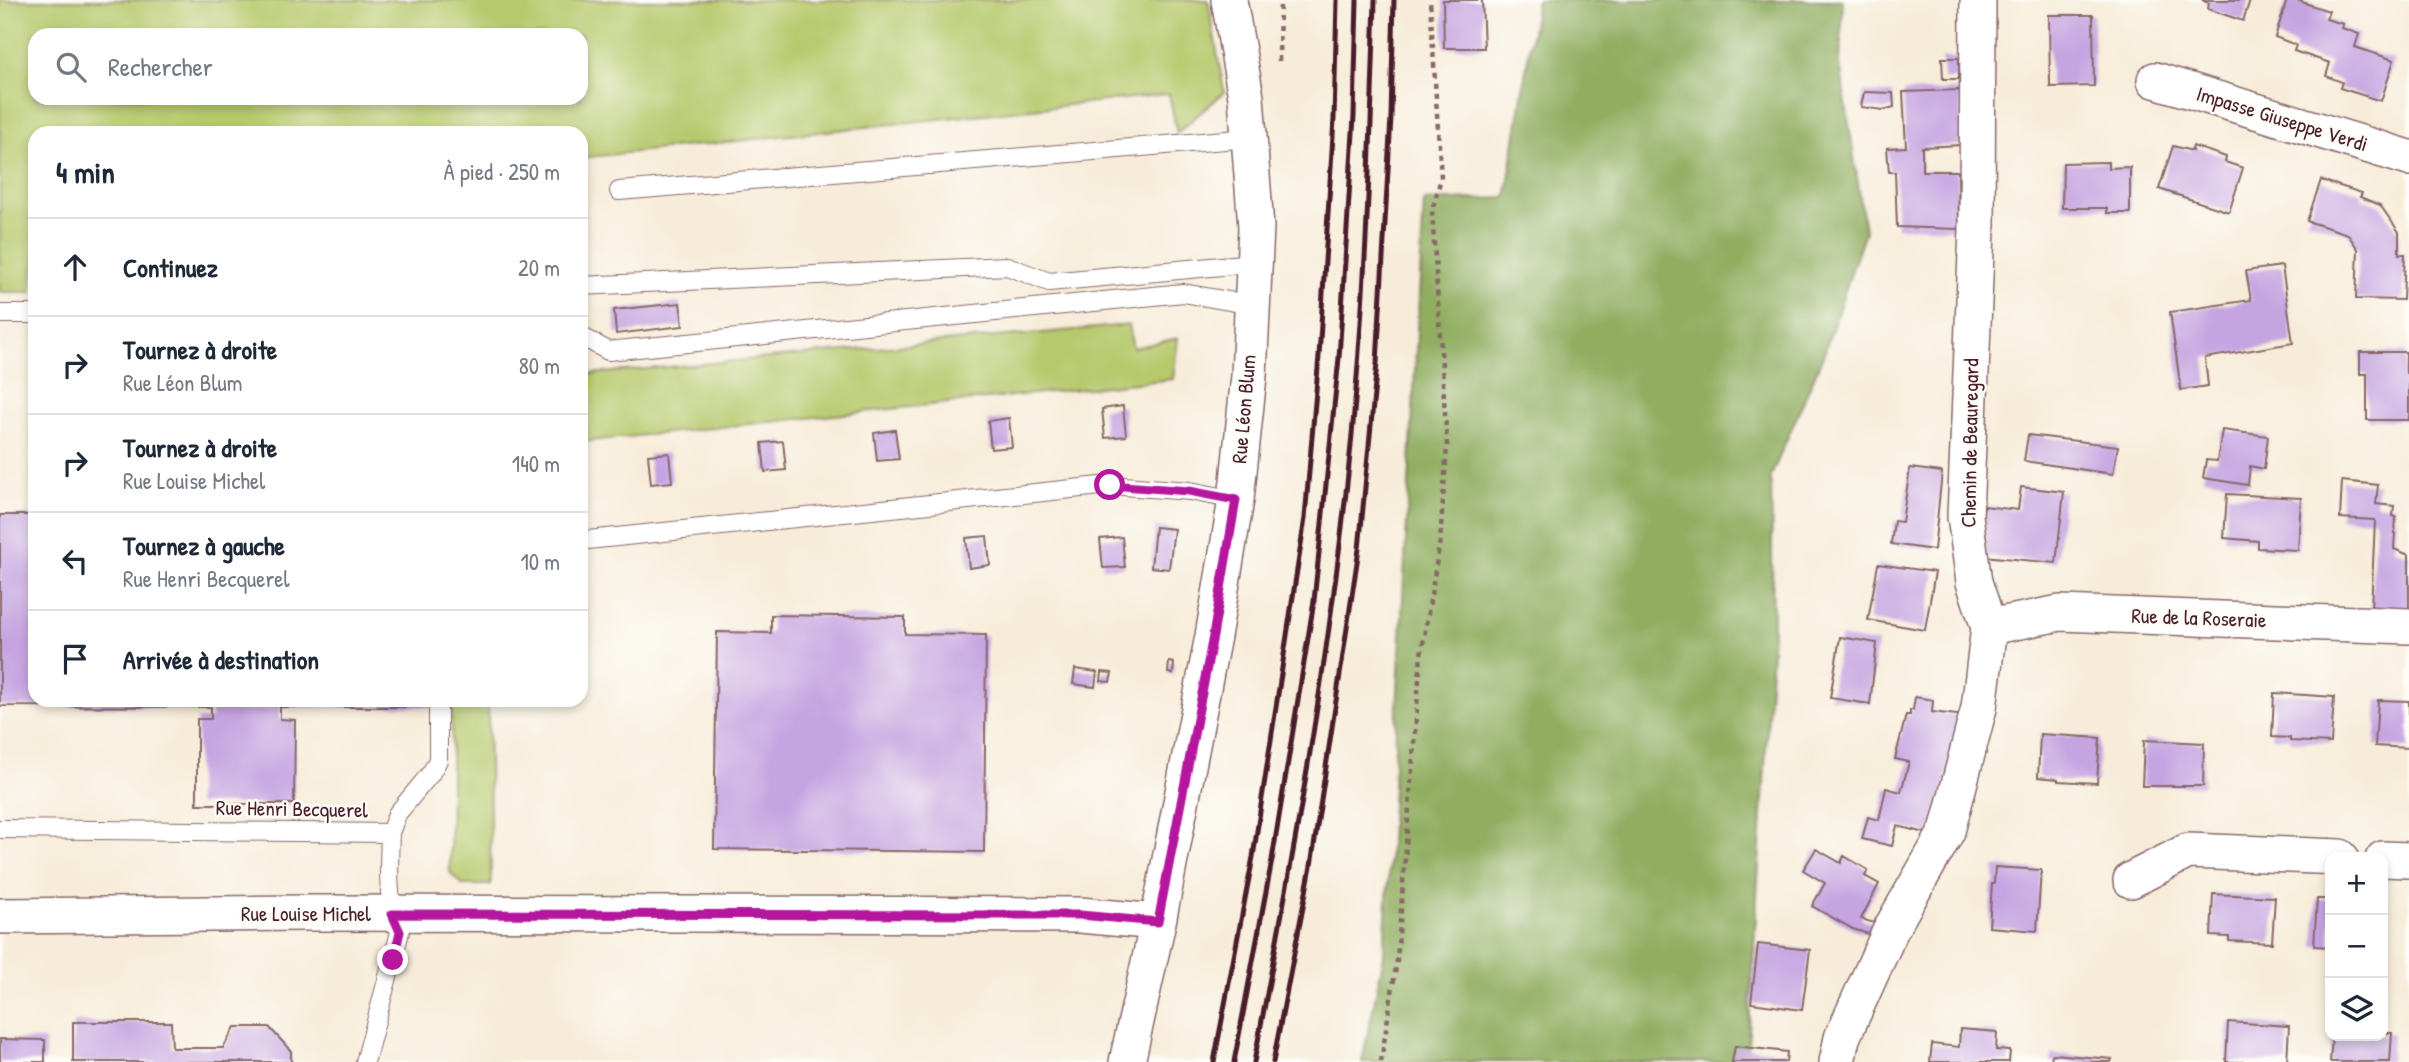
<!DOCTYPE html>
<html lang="fr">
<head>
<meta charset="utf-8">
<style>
  body { margin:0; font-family:"Patrick Hand",sans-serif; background:#f6f6f7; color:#1f2937 }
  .controls { position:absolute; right:21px; bottom:21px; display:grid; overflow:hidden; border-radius:14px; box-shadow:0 4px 10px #0003 }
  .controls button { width:63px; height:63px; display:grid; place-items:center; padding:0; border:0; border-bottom:2px solid #e0e1e3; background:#fff; color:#1f2937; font:35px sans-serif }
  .stop { position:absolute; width:21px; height:21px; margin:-16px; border:5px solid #b5179e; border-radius:50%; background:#fff }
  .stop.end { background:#b5179e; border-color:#fff; box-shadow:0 2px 7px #0008 }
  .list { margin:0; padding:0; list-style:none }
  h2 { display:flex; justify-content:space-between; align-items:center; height:91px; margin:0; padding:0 28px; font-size:30px }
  h2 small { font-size:23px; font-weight:400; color:#747a83 }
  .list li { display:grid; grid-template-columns:46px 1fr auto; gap:21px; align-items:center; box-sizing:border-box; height:98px; padding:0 28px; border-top:2px solid #e0e1e3 }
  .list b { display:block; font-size:26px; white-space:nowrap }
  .list p { margin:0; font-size:23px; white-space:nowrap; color:#747a83 }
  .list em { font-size:23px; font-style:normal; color:#747a83 }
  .icon { flex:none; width:38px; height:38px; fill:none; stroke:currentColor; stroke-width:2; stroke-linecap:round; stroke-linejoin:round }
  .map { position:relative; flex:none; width:2409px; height:1062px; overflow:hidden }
  .search { position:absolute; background:#fff; box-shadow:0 4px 10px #0003; left:28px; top:28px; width:560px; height:77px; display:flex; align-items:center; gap:18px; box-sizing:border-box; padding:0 24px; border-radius:21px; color:#747a83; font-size:26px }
  .panel { position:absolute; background:#fff; box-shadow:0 4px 10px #0003; left:28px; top:126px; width:560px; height:581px; border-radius:21px }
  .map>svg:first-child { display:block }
</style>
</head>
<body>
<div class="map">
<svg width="2409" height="1062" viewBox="0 0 2409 1062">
  <rect width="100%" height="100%" fill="#fdfcf7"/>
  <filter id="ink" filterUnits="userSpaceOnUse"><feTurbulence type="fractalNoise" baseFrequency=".0143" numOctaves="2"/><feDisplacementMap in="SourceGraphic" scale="14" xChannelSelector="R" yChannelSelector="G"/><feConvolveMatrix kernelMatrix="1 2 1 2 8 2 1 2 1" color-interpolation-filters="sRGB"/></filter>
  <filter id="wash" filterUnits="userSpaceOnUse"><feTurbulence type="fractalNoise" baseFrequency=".00686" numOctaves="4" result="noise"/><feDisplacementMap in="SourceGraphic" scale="28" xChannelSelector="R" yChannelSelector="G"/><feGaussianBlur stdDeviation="1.57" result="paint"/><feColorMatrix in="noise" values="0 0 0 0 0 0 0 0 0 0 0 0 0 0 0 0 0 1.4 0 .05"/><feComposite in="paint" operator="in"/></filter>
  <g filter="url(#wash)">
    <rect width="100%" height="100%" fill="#f7ecd9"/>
    <path fill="#b6c96c" stroke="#80744c" stroke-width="2" fill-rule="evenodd" d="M 0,0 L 1208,0 L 1224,92 L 1177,133 L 1169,94 L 581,158 L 581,133 L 35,133 L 35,266 L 33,267 L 32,292 L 0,292 ZM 35,35 L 581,35 L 581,98 L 35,98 Z
      M 1128,325 L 1133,348 L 1178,338 L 1173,379 L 581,442 L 581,375 Z
      M 452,700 L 488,700 L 491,885 L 462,885 L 450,872 Z"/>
    <path fill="#90ad60" stroke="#6d6646" stroke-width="2" d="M 1537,0 L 1843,0 L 1840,64 L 1865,231 L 1823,356 L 1771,476 L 1773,633 L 1747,1062 L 1362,1062 L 1384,955 L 1424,201 L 1506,198 Z"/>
    <g id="blocks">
      <path fill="#c6a4e1" d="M 1443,0 L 1482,0 L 1484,48 L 1444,48 Z
        M 2202,0 L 2250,0 L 2243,21 L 2208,9 L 2209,3 Z
        M 2287,0 L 2296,0 L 2329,11 L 2326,19 L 2343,24 L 2342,28 L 2359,34 L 2355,47 L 2394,60 L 2381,101 L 2340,88 L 2342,82 L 2326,76 L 2330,63 L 2294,51 L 2296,45 L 2275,37 Z
        M 2049,15 L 2093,15 L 2094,86 L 2050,87 Z
        M 1942,58 L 1959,58 L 1959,79 L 1943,79 Z
        M 1960,90 L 1962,145 L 1922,147 L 1922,171 L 1958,171 L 1959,229 L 1897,227 L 1895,172 L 1889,172 L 1887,148 L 1906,147 L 1903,92 Z
        M 1864,92 L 1893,93 L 1894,107 L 1883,110 L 1861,107 Z
        M 2173,146 L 2192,151 L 2193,146 L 2226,157 L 2225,162 L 2243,168 L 2229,212 L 2159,189 Z
        M 2108,162 L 2108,168 L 2130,167 L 2130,213 L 2107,213 L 2107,208 L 2062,208 L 2063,163 Z
        M 2321,180 L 2362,193 L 2360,197 L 2380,205 L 2399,232 L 2399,254 L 2405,254 L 2403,300 L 2356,299 L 2358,249 L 2353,242 L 2348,234 L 2307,221 Z
        M 2282,266 L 2293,343 L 2205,358 L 2208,386 L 2181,390 L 2170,312 L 2251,300 L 2246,271 Z
        M 680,303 L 683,326 L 616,334 L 614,310 Z
        M 2360,352 L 2406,352 L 2406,373 L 2409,373 L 2409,420 L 2367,420 L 2367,374 L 2360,374 Z
        M 1123,406 L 1126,436 L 1105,438 L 1102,409 Z
        M 1009,418 L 1012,447 L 991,449 L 988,421 Z
        M 895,430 L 899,459 L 877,461 L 874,433 Z
        M 2222,430 L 2268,436 L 2264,469 L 2250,466 L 2248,485 L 2203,478 L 2206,460 L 2217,461 Z
        M 2028,435 L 2118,446 L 2113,474 L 2024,461 Z
        M 783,441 L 786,470 L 765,472 L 762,443 Z
        M 669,453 L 672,482 L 651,484 L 648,455 Z
        M 1910,468 L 1942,472 L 1934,550 L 1891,544 L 1894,521 L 1902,522 Z
        M 2342,481 L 2378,485 L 2376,504 L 2394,506 L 2393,516 L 2396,517 L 2394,549 L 2409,555 L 2409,610 L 2371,609 L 2375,520 L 2340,518 Z
        M 2021,487 L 2064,492 L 2056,563 L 1984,556 L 1980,529 L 1984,506 L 2018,510 Z
        M 2227,494 L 2301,498 L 2298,550 L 2258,548 L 2258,541 L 2224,538 Z
        M 0,515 L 35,515 L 35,700 L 431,700 L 431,707 L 280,707 L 280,719 L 295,720 L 294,804 L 197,804 L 197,719 L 211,719 L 211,707 L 0,706 Z
        M 1155,527 L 1174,529 L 1169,569 L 1151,567 Z
        M 987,536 L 990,565 L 969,568 L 966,538 Z
        M 1122,537 L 1125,567 L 1103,568 L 1100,539 Z
        M 1878,564 L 1935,572 L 1925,630 L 1868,620 Z
        M 771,615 L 905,617 L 905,634 L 986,635 L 984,852 L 714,849 L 717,632 L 771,633 Z
        M 1840,637 L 1877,643 L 1870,704 L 1830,698 Z
        M 1169,662 L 1174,663 L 1173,674 L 1168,673 Z
        M 1075,669 L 1097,672 L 1095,687 L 1073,684 Z
        M 1102,672 L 1112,673 L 1110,682 L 1101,681 Z
        M 2274,693 L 2334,697 L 2331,743 L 2290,741 L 2290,738 L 2272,737 Z
        M 1915,697 L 1933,700 L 1932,712 L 1966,716 L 1934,835 L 1897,826 L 1892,846 L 1862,839 L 1868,817 L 1879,820 L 1886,788 L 1901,792 L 1909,762 L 1895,759 L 1906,715 L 1910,715 L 1910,710 L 1913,710 Z
        M 2378,700 L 2409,701 L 2409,748 L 2375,746 Z
        M 2040,734 L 2100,738 L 2097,783 L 2058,781 L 2058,779 L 2038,777 Z
        M 2144,740 L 2204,743 L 2203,786 L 2142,786 Z
        M 1816,849 L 1841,863 L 1844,856 L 1868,870 L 1865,876 L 1879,884 L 1861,919 L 1881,925 L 1875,936 L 1853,929 L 1812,906 L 1825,883 L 1803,870 Z
        M 1995,867 L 2041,870 L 2037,931 L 1989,927 L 1992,884 L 1994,884 Z
        M 2213,894 L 2275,897 L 2272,943 L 2229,941 L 2229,937 L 2211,936 Z
        M 2317,899 L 2330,899 L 2330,947 L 2314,946 Z
        M 1758,944 L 1810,950 L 1802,1010 L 1751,1003 Z
        M 73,1022 L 171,1022 L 172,1048 L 223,1048 L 235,1027 L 269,1027 L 291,1051 L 291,1062 L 73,1062 Z
        M 2228,1022 L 2289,1026 L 2287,1062 L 2226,1062 Z
        M 1960,1029 L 1997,1032 L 1996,1050 L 2010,1051 L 2009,1062 L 1930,1062 L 1932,1044 L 1959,1047 Z
        M 2383,1033 L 2392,1033 L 2390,1062 L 2330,1062 L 2332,1036 L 2383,1036 Z
        M 0,1039 L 45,1040 L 45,1062 L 0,1062 Z
        M 1735,1046 L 1787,1052 L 1786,1062 L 1732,1062 Z
        M 2052,1054 L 2112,1059 L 2111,1062 L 2051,1062 Z"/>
    </g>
  </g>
  <g filter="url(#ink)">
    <use href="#blocks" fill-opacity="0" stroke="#876768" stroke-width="2"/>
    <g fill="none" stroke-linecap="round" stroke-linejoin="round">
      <defs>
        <path id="service" d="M 619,191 L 1249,138
          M 581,286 L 1007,266 L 1049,282 L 1254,263
          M 0,314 L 35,314
          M 581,336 L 608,351 L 1183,293 L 1252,305
          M 588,540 L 1110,485 L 1190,491 L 1236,500
          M 0,829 L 390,833 C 389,867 386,900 400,932 L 365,1062
          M 390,833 L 397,814 L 431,773 L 438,760 L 438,700"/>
        <path id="minor" d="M 2155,80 L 2409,158
          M 1989,627 L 2060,613 L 2409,626
          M 2383,859 L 2409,860
          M 2131,880 L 2188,851 L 2340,857
          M 0,916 L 307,913 L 1080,915 L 1158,922
          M 1127,1062 L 1158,922 L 1213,636 L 1236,500 L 1249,376 L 1256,227 L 1246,97 L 1229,0
          M 1837,1062 L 1842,1038 L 1892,927 L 1947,831 L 1979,708 L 1989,627 L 1974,582 L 1965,516 L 1977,230 L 1978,0"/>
      </defs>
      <use href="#service" stroke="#876768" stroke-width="20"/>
      <use href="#minor" stroke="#876768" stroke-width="38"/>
      <path stroke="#876768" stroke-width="4.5" stroke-dasharray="5 5" stroke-linecap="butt" d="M 1279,61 L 1280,0
        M 1381,1062 L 1397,960 L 1421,655 L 1440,541 L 1447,445 L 1432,211 L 1441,178 L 1430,0"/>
      <use href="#service" stroke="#fff" stroke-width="18"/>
      <use href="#minor" stroke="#fff" stroke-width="35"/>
      <path stroke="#4a1f2b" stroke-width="5" d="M 1214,1062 L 1253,857 L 1305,518 L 1319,356 L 1334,119 L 1337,0
        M 1234,1062 L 1272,860 L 1314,601 L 1339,358 L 1354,116 L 1357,0
        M 1254,1062 C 1289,879 1323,695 1344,510 C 1364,341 1370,170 1375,0
        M 1273,1062 L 1311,866 L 1359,549 L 1377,363 L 1391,117 L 1394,0"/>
    </g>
  </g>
  <g fill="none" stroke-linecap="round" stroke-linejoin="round" filter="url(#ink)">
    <path stroke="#b5179e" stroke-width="9" d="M 393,960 L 400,932 L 392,914 L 1080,915 L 1158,922 L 1213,636 L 1236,500 L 1189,491 L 1110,485"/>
  </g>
  <g text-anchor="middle" stroke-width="5" stroke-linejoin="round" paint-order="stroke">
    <g font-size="21" fill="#4a1f2b" stroke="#fdfcf7">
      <text transform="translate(2282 119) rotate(17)" y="7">Impasse Giuseppe Verdi</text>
      <text transform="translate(1244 409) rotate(-85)" y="7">Rue Léon Blum</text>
      <text transform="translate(1970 443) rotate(-89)" y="7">Chemin de Beauregard</text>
      <text transform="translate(2199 618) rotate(2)" y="7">Rue de la Roseraie</text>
      <text transform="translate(292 809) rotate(1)" y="7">Rue Henri Becquerel</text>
      <text x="306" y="921">Rue Louise Michel</text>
    </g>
  </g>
</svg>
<div class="controls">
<button>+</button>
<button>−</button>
<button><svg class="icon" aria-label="layers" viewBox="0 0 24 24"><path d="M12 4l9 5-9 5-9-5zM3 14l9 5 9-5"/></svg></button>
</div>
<div class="stop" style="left:1110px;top:485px"></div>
<div class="stop end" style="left:393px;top:960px"></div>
<div class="search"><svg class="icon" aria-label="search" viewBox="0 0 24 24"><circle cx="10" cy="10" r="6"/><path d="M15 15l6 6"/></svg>Rechercher</div>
<section class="panel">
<h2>4 min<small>À pied · 250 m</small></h2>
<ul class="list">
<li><svg class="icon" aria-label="ahead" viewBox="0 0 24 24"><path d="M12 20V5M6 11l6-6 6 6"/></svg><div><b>Continuez</b></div><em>20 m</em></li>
<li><svg class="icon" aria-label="right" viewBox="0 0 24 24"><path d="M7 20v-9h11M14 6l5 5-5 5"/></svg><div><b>Tournez à droite</b><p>Rue Léon Blum</p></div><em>80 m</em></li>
<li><svg class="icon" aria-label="right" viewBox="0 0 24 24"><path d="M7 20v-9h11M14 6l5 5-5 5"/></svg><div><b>Tournez à droite</b><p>Rue Louise Michel</p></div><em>140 m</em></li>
<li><svg class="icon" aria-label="left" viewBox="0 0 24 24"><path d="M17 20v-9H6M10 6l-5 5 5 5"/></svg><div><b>Tournez à gauche</b><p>Rue Henri Becquerel</p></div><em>10 m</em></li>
<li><svg class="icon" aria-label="arrive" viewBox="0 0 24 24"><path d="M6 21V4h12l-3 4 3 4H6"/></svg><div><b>Arrivée à destination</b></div></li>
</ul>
</section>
</div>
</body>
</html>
